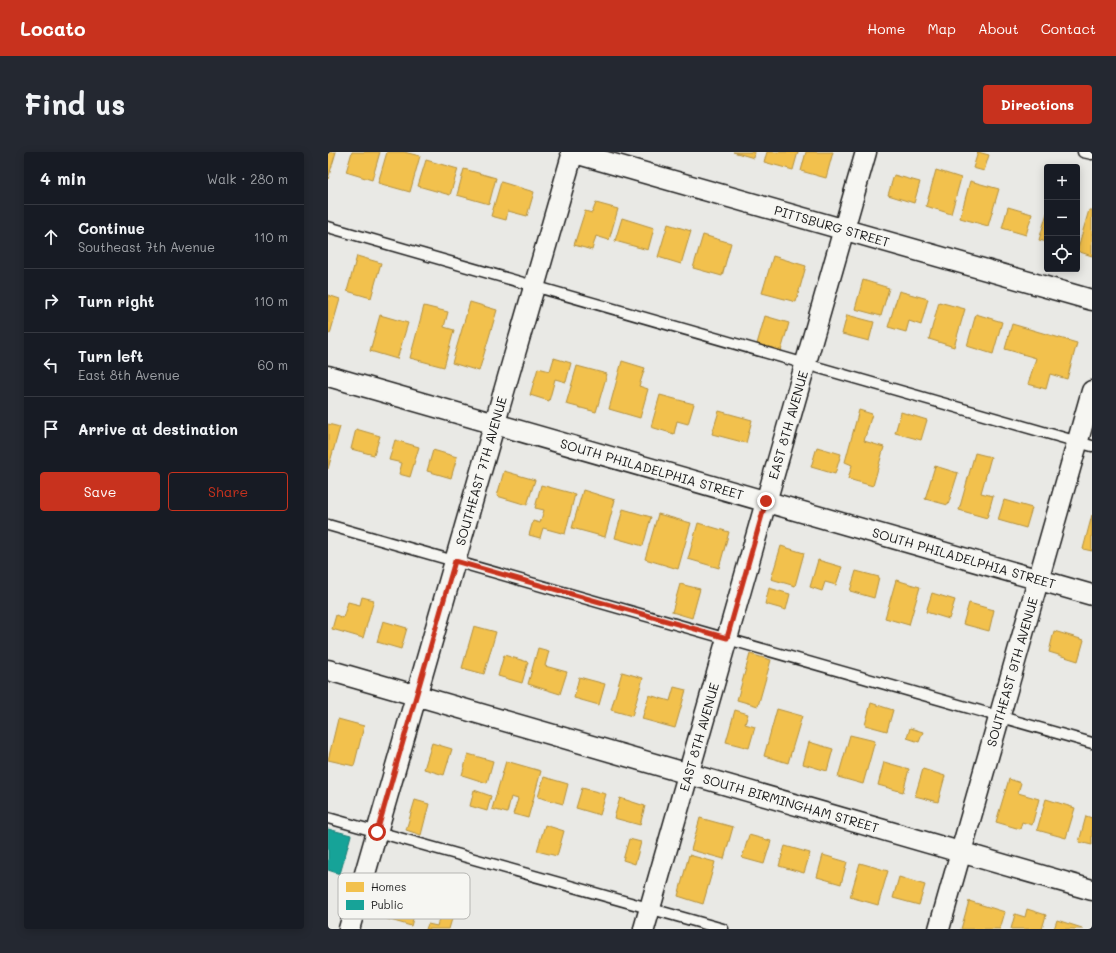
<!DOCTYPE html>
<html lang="en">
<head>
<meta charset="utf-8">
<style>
  body { margin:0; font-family:Mali,sans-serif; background:#242831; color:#f1f3f6 }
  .controls { position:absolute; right:12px; top:12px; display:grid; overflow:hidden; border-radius:4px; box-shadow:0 2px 10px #0003 }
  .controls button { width:36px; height:36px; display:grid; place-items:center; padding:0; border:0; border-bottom:1px solid #363941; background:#171b24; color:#f1f3f6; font:20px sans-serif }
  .stop { position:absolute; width:12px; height:12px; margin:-9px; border:3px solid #c8321e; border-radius:50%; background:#fff }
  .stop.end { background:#c8321e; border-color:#fff; box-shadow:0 1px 4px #0008 }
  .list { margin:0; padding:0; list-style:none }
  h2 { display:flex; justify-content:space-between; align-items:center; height:52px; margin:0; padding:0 16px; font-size:17px }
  h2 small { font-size:13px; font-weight:400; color:#9ea1a6 }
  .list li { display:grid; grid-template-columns:26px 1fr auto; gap:12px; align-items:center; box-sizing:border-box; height:64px; padding:0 16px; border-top:1px solid #363941 }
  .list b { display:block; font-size:15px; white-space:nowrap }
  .list p { margin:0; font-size:13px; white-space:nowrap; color:#9ea1a6 }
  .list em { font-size:13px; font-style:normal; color:#9ea1a6 }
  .actions { display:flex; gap:8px; padding:12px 16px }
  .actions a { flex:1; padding:9px 0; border:1px solid #c8321e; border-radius:4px; text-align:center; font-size:14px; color:#c8321e }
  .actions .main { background:#c8321e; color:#fff }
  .icon { flex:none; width:22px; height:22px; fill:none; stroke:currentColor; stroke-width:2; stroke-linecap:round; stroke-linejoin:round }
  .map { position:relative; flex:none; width:764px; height:777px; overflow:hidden; border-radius:4px }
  header { display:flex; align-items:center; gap:24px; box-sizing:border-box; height:56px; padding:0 20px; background:#c8321e; color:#fff }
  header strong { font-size:19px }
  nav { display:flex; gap:22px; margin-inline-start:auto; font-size:14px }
  .intro { display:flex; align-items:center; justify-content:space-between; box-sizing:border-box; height:96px; padding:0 24px }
  h1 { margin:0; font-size:28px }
  .button { padding:10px 18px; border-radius:4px; background:#c8321e; color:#fff; font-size:14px; font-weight:700 }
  main { display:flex; gap:24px; padding:0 24px }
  aside { flex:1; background:#171b24; border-radius:4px; box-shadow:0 2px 10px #0003 }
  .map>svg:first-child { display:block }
</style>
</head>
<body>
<header>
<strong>Locato</strong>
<nav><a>Home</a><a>Map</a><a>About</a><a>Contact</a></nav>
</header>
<div class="intro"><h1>Find us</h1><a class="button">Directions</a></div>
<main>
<aside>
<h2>4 min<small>Walk · 280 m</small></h2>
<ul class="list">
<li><svg class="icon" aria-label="ahead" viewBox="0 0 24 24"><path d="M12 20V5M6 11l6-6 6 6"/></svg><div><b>Continue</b><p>Southeast 7th Avenue</p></div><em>110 m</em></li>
<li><svg class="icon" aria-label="right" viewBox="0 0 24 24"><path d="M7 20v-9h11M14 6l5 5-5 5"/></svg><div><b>Turn right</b></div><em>110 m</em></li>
<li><svg class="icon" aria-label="left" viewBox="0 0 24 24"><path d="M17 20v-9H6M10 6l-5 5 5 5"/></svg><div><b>Turn left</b><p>East 8th Avenue</p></div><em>60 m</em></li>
<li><svg class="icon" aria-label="arrive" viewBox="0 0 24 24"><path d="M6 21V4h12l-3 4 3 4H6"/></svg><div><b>Arrive at destination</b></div></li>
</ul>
<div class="actions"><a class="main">Save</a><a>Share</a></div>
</aside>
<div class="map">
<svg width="764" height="777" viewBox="0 0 764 777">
  <rect width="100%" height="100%" fill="#e9e9e5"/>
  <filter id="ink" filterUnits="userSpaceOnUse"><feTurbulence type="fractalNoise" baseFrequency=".025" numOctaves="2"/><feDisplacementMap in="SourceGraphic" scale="8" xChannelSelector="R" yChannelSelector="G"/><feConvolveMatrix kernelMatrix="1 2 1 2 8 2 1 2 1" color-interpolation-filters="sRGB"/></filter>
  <g filter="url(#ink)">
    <path fill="#f2c14e" stroke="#b2903f" d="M 0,0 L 8,0 L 0,27 Z
      M 24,0 L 52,0 L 44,28 L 18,20 Z
      M 59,0 L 76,0 L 92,4 L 82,40 L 50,31 Z
      M 405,0 L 427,0 L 426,6 Z
      M 439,0 L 470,0 L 465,18 L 436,10 Z
      M 478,0 L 505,0 L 498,26 L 473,19 Z
      M 650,0 L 661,3 L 656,19 L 645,16 Z
      M 98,8 L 130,17 L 122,43 L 90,34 Z
      M 136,17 L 168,26 L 161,52 L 129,43 Z
      M 608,18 L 633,26 L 623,62 L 598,54 Z
      M 566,23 L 592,30 L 586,51 L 560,43 Z
      M 642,29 L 671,37 L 660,74 L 632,66 Z
      M 173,30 L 206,40 L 199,64 L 180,59 L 178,68 L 163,64 Z
      M 268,51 L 290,57 L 281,88 L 268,84 L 264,98 L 246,93 L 257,59 L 264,61 Z
      M 680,55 L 704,62 L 698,83 L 674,76 Z
      M 761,58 L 764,58 L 764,104 L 749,99 Z
      M 719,61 L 719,90 L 711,88 Z
      M 294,66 L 326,76 L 320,98 L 287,89 Z
      M 340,72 L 363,79 L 353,112 L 330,105 Z
      M 375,83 L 403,91 L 394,124 L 365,116 Z
      M 29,104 L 53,111 L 43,146 L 19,139 Z
      M 445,104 L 478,114 L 468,150 L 434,141 Z
      M 535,128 L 561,136 L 553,164 L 527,157 Z
      M 571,139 L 600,147 L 593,173 L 581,169 L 578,180 L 560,175 Z
      M 0,143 L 12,147 L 2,182 L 0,181 Z
      M 142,150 L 169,158 L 151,219 L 124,211 Z
      M 611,150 L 637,157 L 626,195 L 601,187 Z
      M 96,154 L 120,160 L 116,175 L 126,178 L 116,215 L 82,206 Z
      M 648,162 L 674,170 L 665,202 L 639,194 Z
      M 52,163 L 80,171 L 69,207 L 42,199 Z
      M 519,163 L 546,170 L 541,189 L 514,182 Z
      M 437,164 L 461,171 L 453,199 L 429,192 Z
      M 684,172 L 749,191 L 739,227 L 722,222 L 718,237 L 700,232 L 708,206 L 677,197 Z
      M 226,206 L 243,211 L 238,230 L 227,227 L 221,249 L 202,243 L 210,216 L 222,219 Z
      M 294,209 L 317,216 L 311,234 L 320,237 L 312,266 L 281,257 Z
      M 249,214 L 279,222 L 268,260 L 238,252 Z
      M 332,243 L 366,252 L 360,272 L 349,269 L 346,282 L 323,275 Z
      M 531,258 L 544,262 L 536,289 L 556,295 L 545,334 L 520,327 L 524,313 L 517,310 Z
      M 391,259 L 424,268 L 418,291 L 384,282 Z
      M 573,260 L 599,268 L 593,288 L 567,281 Z
      M 0,272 L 12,275 L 0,317 Z
      M 28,277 L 52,284 L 46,303 L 23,297 Z
      M 67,288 L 91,295 L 82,325 L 71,322 L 74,311 L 61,308 Z
      M 489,295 L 513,302 L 507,322 L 483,315 Z
      M 105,298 L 129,305 L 123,326 L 99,319 Z
      M 647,301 L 663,305 L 653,341 L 665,344 L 659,366 L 631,358 Z
      M 607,314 L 630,321 L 620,353 L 597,347 Z
      M 176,319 L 207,328 L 199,353 L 169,344 Z
      M 213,333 L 247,342 L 237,382 L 215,376 L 212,386 L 201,383 L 205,369 L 212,371 L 216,358 L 207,356 Z
      M 255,338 L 287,348 L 277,385 L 244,376 Z
      M 676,348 L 704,356 L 698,376 L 670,368 Z
      M 295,357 L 323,365 L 315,394 L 287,386 Z
      M 330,362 L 363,371 L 350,417 L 317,407 Z
      M 764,363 L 764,399 L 755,397 Z
      M 370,371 L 401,380 L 391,416 L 360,407 Z
      M 453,394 L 476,401 L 467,434 L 443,427 Z
      M 490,408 L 514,415 L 508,433 L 497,430 L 494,439 L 482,435 Z
      M 528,419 L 551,425 L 546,446 L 522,439 Z
      M 568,428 L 592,435 L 581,473 L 557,466 Z
      M 352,432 L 372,437 L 364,466 L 344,460 Z
      M 441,436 L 462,442 L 458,458 L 437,452 Z
      M 604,441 L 627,448 L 621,467 L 598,460 Z
      M 34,445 L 46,448 L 35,486 L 4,477 L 8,463 L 15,466 L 20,450 L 32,453 Z
      M 641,451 L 666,458 L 661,479 L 635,472 Z
      M 55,469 L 79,476 L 73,497 L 49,490 Z
      M 146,474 L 168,480 L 156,522 L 134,516 Z
      M 726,479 L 756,488 L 750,509 L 721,500 Z
      M 210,496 L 221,499 L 217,514 L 239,520 L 232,542 L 200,532 Z
      M 422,502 L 443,508 L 430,554 L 409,548 Z
      M 176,503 L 200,510 L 194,531 L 170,524 Z
      M 294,520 L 315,526 L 304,564 L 283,558 Z
      M 251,525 L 277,532 L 271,553 L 246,546 Z
      M 346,535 L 358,538 L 347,576 L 314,567 L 321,543 L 342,549 Z
      M 543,551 L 565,558 L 559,579 L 537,573 Z
      M 449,557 L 474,564 L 460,611 L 436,604 Z
      M 407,558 L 420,562 L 417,572 L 427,575 L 421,596 L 398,590 Z
      M 10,567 L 36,574 L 26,614 L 0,608 Z
      M 582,576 L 595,580 L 591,590 L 579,586 Z
      M 522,583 L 547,589 L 535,632 L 510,625 Z
      M 481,590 L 505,597 L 499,619 L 475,612 Z
      M 104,591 L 124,597 L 116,623 L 96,617 Z
      M 140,602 L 165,609 L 159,631 L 134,623 Z
      M 178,609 L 213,619 L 200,666 L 185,662 L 190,647 L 183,645 L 179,661 L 164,657 Z
      M 556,610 L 581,617 L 575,640 L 550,633 Z
      M 595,617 L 617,624 L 610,650 L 587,644 Z
      M 216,625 L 240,632 L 235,652 L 210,645 Z
      M 681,627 L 693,631 L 690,641 L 711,647 L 704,673 L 694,670 L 692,677 L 668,670 Z
      M 254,636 L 278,642 L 272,663 L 248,656 Z
      M 146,638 L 163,644 L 159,659 L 142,654 Z
      M 292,646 L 317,654 L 312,673 L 286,666 Z
      M 718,647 L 747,656 L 738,686 L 709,678 Z
      M 87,648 L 101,652 L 93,683 L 78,678 Z
      M 758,664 L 764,666 L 764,693 L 751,690 Z
      M 372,666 L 405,675 L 396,707 L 363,698 Z
      M 217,673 L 236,679 L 229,704 L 209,699 Z
      M 421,683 L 443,689 L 436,712 L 414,706 Z
      M 301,687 L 313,690 L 307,712 L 295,708 Z
      M 457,694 L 482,701 L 476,721 L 451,714 Z
      M 361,703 L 387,710 L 375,752 L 350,744 Z
      M 495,703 L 519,710 L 513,732 L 489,725 Z
      M 532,711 L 560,719 L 550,753 L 522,745 Z
      M 571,725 L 597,733 L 591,753 L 565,746 Z
      M 70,728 L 94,735 L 83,774 L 59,767 Z
      M 117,746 L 129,750 L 121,777 L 98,777 L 100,772 L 109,774 Z
      M 641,749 L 677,760 L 672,777 L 633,777 Z
      M 699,757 L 718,763 L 714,777 L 683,777 L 687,762 L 697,765 Z
      M 729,768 L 754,776 L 754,777 L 726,777 Z"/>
    <path fill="#17a398" stroke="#187a73" d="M 0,677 L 23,683 L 12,722 L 0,718 Z"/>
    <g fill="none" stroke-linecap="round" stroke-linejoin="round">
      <defs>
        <path id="lane" d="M 755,0 L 764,2
          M 0,75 L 764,294
          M 0,373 L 764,591
          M 0,666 L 395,777"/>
        <path id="street" d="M 243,0 L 764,148
          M 0,224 L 764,443
          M 0,518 L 764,738
          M 21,777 L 245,0
          M 316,777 L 538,0
          M 611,777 L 764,239"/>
      </defs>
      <use href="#lane" stroke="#1c1c1c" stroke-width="13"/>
      <use href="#street" stroke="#1c1c1c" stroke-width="23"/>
      <use href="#lane" stroke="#f6f6f2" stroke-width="10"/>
      <use href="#street" stroke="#f6f6f2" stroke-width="20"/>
    </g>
  </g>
  <g fill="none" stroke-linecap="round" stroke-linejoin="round" filter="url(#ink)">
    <path stroke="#c8321e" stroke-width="5" d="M 49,680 L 127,409 L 399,486 L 438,349"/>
  </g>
  <g text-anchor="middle" stroke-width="4" stroke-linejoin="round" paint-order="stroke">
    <g font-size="13" fill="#1c1c1c" stroke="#f6f6f2">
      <text transform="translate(504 74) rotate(16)" y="5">PITTSBURG STREET</text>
      <text transform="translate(460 273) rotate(-74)" y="5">EAST 8TH AVENUE</text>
      <text transform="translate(324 317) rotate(16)" y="5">SOUTH PHILADELPHIA STREET</text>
      <text transform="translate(153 319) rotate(-74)" y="5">SOUTHEAST 7TH AVENUE</text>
      <text transform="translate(636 406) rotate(16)" y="5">SOUTH PHILADELPHIA STREET</text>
      <text transform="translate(684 520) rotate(-74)" y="5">SOUTHEAST 9TH AVENUE</text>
      <text transform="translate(371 585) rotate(-74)" y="5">EAST 8TH AVENUE</text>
      <text transform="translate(463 651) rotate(16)" y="5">SOUTH BIRMINGHAM STREET</text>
    </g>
  </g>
  <rect x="10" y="721" width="132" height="46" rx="6" fill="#f6f6f2" stroke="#b5b5b2" stroke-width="1"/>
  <rect x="18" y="730" width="18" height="10" fill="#f2c14e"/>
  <rect x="18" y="748" width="18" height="10" fill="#17a398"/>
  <g font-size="11" fill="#1c1c1c">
    <text x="43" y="739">Homes</text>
    <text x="43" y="757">Public</text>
  </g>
</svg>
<div class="controls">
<button>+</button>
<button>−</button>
<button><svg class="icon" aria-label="locate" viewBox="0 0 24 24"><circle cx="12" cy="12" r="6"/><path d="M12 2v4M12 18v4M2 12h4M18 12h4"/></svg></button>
</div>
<div class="stop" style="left:49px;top:680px"></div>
<div class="stop end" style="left:438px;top:349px"></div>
</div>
</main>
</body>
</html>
